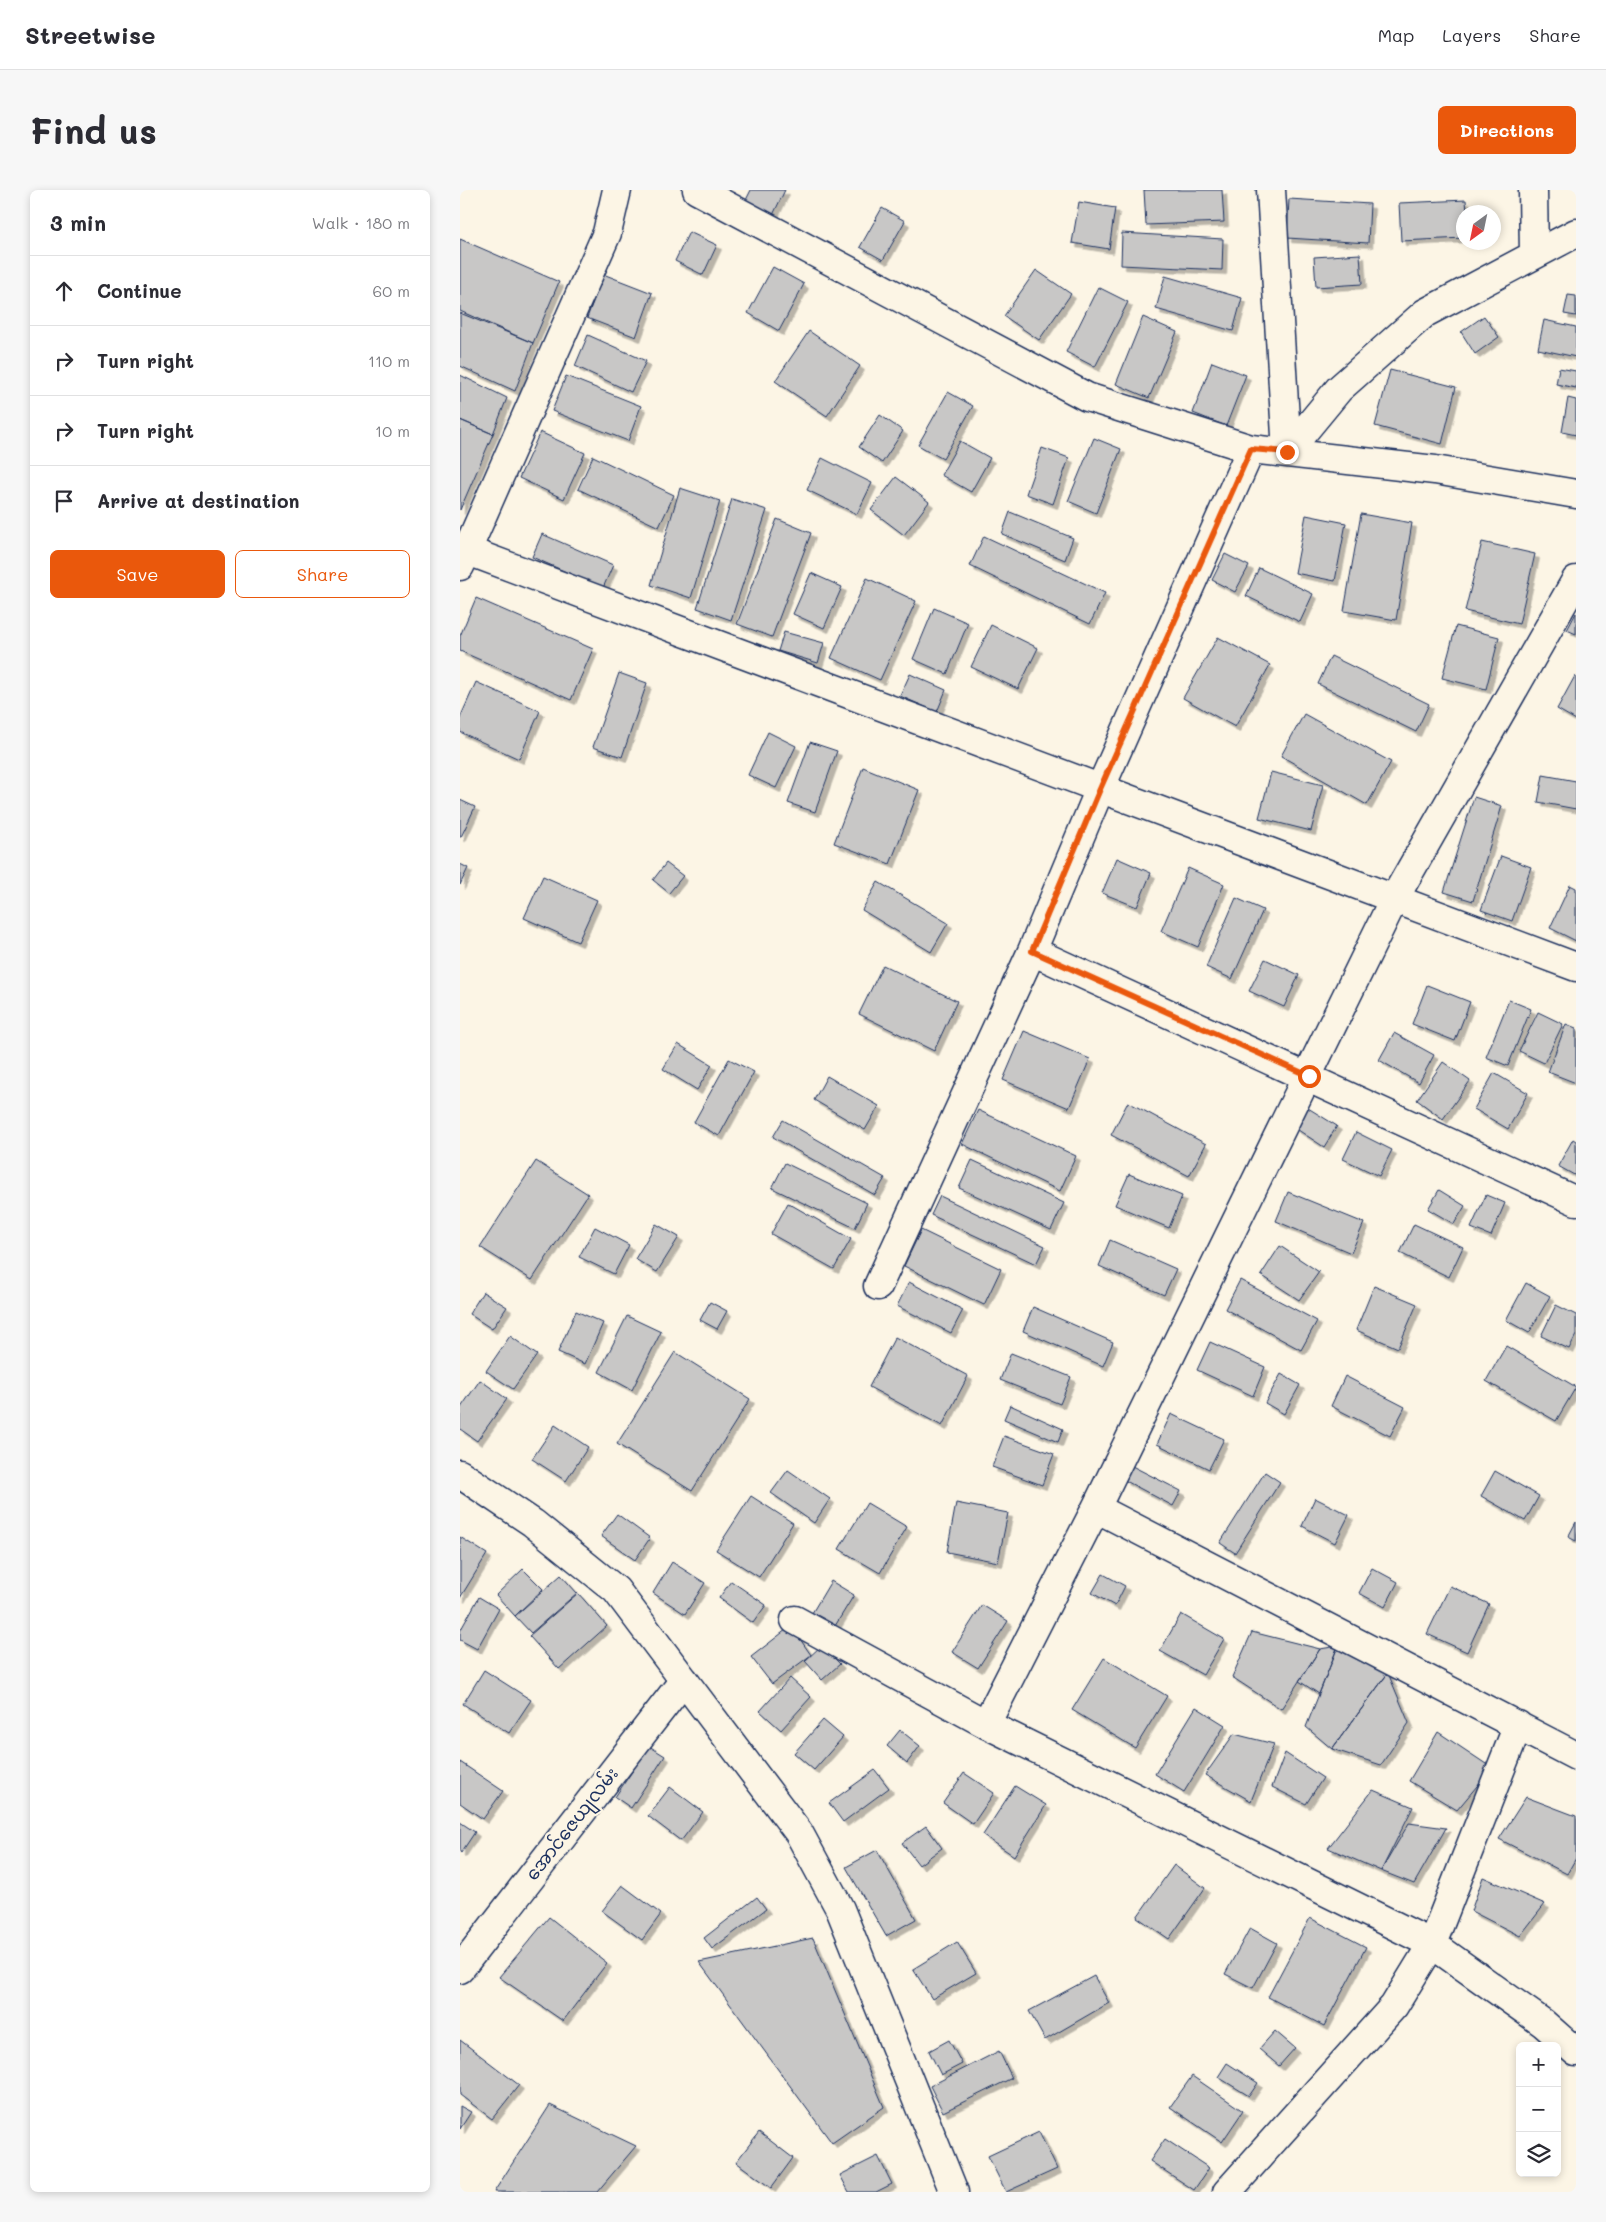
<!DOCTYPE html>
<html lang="en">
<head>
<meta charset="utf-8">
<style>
  body { margin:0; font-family:Mali,"Noto Sans Myanmar",sans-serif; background:#f7f7f7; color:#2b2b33 }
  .controls { position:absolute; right:15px; bottom:15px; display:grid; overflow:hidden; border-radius:8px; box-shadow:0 2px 8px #0003 }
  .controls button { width:45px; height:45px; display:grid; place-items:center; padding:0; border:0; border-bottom:1px solid #e1e1e2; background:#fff; color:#2b2b33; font:25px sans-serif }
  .compass { position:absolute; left:996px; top:15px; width:45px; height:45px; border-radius:50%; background:#fff; box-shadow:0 2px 8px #0003; rotate:213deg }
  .stop { position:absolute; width:15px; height:15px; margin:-11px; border:4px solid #ea580c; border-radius:50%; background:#fff }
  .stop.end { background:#ea580c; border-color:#fff; box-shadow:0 1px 5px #0008 }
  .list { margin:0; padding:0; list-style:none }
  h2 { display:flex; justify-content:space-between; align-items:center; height:65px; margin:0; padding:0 20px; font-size:21px }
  h2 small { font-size:16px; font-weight:400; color:#7c7c81 }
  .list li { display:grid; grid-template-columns:32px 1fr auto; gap:15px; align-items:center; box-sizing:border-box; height:70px; padding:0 20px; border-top:1px solid #e1e1e2 }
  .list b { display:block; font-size:19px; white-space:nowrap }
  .list em { font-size:16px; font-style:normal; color:#7c7c81 }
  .actions { display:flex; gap:10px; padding:15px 20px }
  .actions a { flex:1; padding:11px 0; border:1px solid #ea580c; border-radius:8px; text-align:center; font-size:18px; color:#ea580c }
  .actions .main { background:#ea580c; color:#fff }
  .icon { flex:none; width:28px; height:28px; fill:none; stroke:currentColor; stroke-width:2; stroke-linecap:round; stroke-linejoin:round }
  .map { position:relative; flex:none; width:1116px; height:2002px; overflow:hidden; border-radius:8px }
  header { display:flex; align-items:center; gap:30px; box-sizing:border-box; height:70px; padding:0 25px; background:#fff; border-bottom:1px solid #e1e1e2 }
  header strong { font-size:24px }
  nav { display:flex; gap:28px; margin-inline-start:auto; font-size:18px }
  .intro { display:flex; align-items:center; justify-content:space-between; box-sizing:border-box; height:120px; padding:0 30px }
  h1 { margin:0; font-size:35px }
  .button { padding:12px 22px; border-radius:8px; background:#ea580c; color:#fff; font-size:18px; font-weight:700 }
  main { display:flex; gap:30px; padding:0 30px }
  aside { flex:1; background:#fff; border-radius:8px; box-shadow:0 2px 8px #0003 }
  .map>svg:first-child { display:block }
</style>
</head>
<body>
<header>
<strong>Streetwise</strong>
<nav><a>Map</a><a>Layers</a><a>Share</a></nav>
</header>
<div class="intro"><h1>Find us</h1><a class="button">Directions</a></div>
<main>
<aside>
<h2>3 min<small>Walk · 180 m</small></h2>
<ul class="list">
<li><svg class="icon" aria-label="ahead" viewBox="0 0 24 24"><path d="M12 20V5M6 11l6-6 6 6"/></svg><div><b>Continue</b></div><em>60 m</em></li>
<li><svg class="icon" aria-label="right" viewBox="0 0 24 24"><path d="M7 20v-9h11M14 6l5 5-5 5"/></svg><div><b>Turn right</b></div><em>110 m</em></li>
<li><svg class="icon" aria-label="right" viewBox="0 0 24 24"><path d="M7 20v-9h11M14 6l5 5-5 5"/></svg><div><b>Turn right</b></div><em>10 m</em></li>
<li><svg class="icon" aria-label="arrive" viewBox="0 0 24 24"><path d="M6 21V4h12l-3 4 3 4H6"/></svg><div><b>Arrive at destination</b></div></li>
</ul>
<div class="actions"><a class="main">Save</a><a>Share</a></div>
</aside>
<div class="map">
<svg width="1116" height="2002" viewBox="0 0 1116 2002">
  <defs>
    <filter id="shadow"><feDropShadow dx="4.5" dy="4.5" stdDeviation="0" flood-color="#0004"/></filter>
  </defs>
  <rect width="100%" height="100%" fill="#fcf5e5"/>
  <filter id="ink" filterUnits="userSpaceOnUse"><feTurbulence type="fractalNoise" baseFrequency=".02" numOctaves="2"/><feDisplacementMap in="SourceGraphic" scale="10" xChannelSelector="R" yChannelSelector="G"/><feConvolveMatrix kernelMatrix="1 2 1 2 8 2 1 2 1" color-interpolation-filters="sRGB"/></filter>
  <g filter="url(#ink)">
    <path fill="#c8c7c6" stroke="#1b2f5e" filter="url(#shadow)" d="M 291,0 L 325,0 L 313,25 L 285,12 Z
      M 684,0 L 762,0 L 764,32 L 686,35 Z
      M 829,9 L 910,14 L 908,53 L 827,48 Z
      M 1006,10 L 1007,22 L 1004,22 L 1004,48 L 941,51 L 939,13 Z
      M 619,12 L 655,18 L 649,59 L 612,53 Z
      M 422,18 L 445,31 L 423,70 L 400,57 Z
      M 229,42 L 257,55 L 243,85 L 215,71 Z
      M 662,43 L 763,49 L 762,80 L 661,75 Z
      M 0,49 L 99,92 L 73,153 L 0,121 Z
      M 900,64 L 902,94 L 856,97 L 854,67 Z
      M 313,77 L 344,94 L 319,141 L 288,123 Z
      M 576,80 L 611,104 L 579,150 L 544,126 Z
      M 143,84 L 192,103 L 176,147 L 127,128 Z
      M 705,86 L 782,108 L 773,141 L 696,119 Z
      M 638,97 L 668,112 L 635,177 L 606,162 Z
      M 1108,105 L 1116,106 L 1116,126 L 1104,124 Z
      M 0,123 L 73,153 L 55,201 L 0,176 Z
      M 1024,126 L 1039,147 L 1015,164 L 1001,142 Z
      M 683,127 L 717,142 L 689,208 L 656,194 Z
      M 1084,130 L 1116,137 L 1116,167 L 1078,159 Z
      M 349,141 L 400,176 L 367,226 L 315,191 Z
      M 128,145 L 186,171 L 171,202 L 115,176 Z
      M 752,172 L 786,185 L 766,236 L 733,223 Z
      M 1099,178 L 1116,181 L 1116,198 L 1096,194 Z
      M 930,180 L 996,197 L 982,254 L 915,236 Z
      M 0,185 L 47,208 L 33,244 L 0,230 Z
      M 106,186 L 181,216 L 168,251 L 92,221 Z
      M 488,202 L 513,216 L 483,269 L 458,255 Z
      M 1108,208 L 1116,210 L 1116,245 L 1102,242 Z
      M 420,225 L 443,241 L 422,273 L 399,257 Z
      M 0,230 L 33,244 L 0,320 Z
      M 80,242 L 125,263 L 104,309 L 59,288 Z
      M 634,248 L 661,259 L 636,323 L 608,311 Z
      M 500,251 L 530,268 L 511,302 L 481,285 Z
      M 582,258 L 609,268 L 593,314 L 566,304 Z
      M 133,266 L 214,305 L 199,337 L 118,299 Z
      M 362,268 L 412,293 L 397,324 L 347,300 Z
      M 436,287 L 469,312 L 444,345 L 411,320 Z
      M 220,298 L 260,311 L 231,408 L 191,395 Z
      M 272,309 L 307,320 L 271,430 L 237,418 Z
      M 550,322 L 613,348 L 605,370 L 542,344 Z
      M 901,324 L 952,333 L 936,430 L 884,421 Z
      M 846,325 L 886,333 L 875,391 L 835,383 Z
      M 317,329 L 351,343 L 312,447 L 277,434 Z
      M 82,344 L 153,375 L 143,398 L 72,367 Z
      M 524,346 L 645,403 L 630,434 L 510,376 Z
      M 1022,352 L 1075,364 L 1059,434 L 1005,421 Z
      M 765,364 L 789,376 L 775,402 L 752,390 Z
      M 799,378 L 853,404 L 840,432 L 786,406 Z
      M 351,383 L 382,397 L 364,438 L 333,424 Z
      M 407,388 L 456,411 L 420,490 L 371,468 Z
      M 16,408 L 133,459 L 111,510 L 0,461 L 0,446 Z
      M 474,418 L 508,433 L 487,484 L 453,469 Z
      M 1116,423 L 1116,444 L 1107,440 Z
      M 531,435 L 578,458 L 558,499 L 511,477 Z
      M 996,436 L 1039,447 L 1026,499 L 982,488 Z
      M 324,442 L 364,453 L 358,473 L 318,461 Z
      M 758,447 L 810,475 L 775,537 L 723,508 Z
      M 871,466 L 969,514 L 956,542 L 858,494 Z
      M 159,483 L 187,493 L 162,567 L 133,557 Z
      M 450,484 L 486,500 L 477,522 L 440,506 Z
      M 1115,486 L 1116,487 L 1116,530 L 1097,519 Z
      M 16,492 L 80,521 L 59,569 L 0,542 L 0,528 Z
      M 844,524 L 931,572 L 907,615 L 821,566 Z
      M 308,542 L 336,556 L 316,598 L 288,585 Z
      M 350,552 L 377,561 L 355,622 L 328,613 Z
      M 403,577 L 459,600 L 430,674 L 374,653 Z
      M 811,582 L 863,595 L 851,641 L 799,628 Z
      M 1083,585 L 1116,591 L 1116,619 L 1078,612 Z
      M 1014,607 L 1042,616 L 1013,711 L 984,702 Z
      M 0,610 L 15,617 L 1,647 L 0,647 Z
      M 1041,666 L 1071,677 L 1052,731 L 1021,720 Z
      M 657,668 L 691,683 L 677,717 L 642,703 Z
      M 206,673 L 223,686 L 209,703 L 193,690 Z
      M 0,674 L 8,678 L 0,695 Z
      M 728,678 L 764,694 L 738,757 L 701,741 Z
      M 83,686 L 137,710 L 118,752 L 64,728 Z
      M 418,692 L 488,733 L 471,762 L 402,720 Z
      M 1110,695 L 1116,698 L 1116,751 L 1090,738 Z
      M 776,708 L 803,720 L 772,789 L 746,777 Z
      M 805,769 L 839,785 L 824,817 L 789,801 Z
      M 423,775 L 497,811 L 474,861 L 399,824 Z
      M 967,795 L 1010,812 L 995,851 L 952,834 Z
      M 1049,810 L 1071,819 L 1048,876 L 1026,867 Z
      M 1078,822 L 1103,834 L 1084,873 L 1059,861 Z
      M 1106,834 L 1116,838 L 1116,893 L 1088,882 Z
      M 564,841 L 630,869 L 609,918 L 543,890 Z
      M 934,843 L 974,865 L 959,893 L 919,870 Z
      M 218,854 L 252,875 L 237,900 L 203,879 Z
      M 269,869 L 294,882 L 259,946 L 234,932 Z
      M 983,872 L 1010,891 L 983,929 L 957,910 Z
      M 1034,883 L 1068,903 L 1048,939 L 1014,919 Z
      M 367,886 L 419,916 L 405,940 L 354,910 Z
      M 668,912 L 746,954 L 729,986 L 651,945 Z
      M 848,918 L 877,936 L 864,957 L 835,938 Z
      M 518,920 L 616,966 L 600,1001 L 502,954 Z
      M 323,930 L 425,988 L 415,1005 L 313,947 Z
      M 896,942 L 932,960 L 919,986 L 883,969 Z
      M 1113,949 L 1116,951 L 1116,986 L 1098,976 Z
      M 512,970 L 604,1013 L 591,1040 L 499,998 Z
      M 76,971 L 128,1004 L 72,1090 L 20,1057 Z
      M 325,973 L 407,1013 L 395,1038 L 312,998 Z
      M 669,984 L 722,1006 L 709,1038 L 655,1015 Z
      M 979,1000 L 1005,1016 L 994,1034 L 968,1019 Z
      M 828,1002 L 904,1033 L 891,1063 L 816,1031 Z
      M 1026,1005 L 1045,1013 L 1031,1046 L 1011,1038 Z
      M 480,1006 L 585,1056 L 576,1074 L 471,1025 Z
      M 328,1013 L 391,1049 L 374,1079 L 311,1044 Z
      M 196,1034 L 219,1047 L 197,1082 L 175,1069 Z
      M 954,1034 L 1003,1057 L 989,1087 L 940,1063 Z
      M 135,1037 L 169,1055 L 154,1084 L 119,1067 Z
      M 461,1040 L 541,1079 L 524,1115 L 444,1076 Z
      M 650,1050 L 716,1079 L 704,1105 L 639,1076 Z
      M 820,1056 L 859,1082 L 839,1110 L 801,1085 Z
      M 780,1090 L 857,1131 L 841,1160 L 765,1119 Z
      M 449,1092 L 503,1120 L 491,1143 L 437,1116 Z
      M 1066,1093 L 1090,1106 L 1069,1143 L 1046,1130 Z
      M 914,1096 L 957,1114 L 938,1158 L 896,1140 Z
      M 23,1102 L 47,1117 L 32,1139 L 9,1124 Z
      M 250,1112 L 267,1121 L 257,1139 L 240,1130 Z
      M 1096,1115 L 1116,1125 L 1116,1145 L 1109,1159 L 1081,1146 Z
      M 573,1117 L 653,1152 L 643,1176 L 563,1141 Z
      M 116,1121 L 143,1133 L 125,1174 L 98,1162 Z
      M 167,1126 L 201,1142 L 172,1200 L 139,1182 Z
      M 50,1146 L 77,1165 L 53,1199 L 26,1181 Z
      M 435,1147 L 508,1186 L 482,1236 L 409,1197 Z
      M 750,1152 L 805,1177 L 793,1206 L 737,1180 Z
      M 1046,1156 L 1116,1197 L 1096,1231 L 1026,1191 Z
      M 215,1162 L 290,1209 L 232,1301 L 157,1254 Z
      M 551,1163 L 611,1187 L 600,1214 L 540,1190 Z
      M 821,1184 L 840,1195 L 824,1224 L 805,1213 Z
      M 885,1186 L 945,1217 L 930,1246 L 871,1216 Z
      M 20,1190 L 47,1209 L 17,1251 L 0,1239 L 0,1219 Z
      M 550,1215 L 603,1239 L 598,1252 L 544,1229 Z
      M 711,1224 L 764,1249 L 749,1279 L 697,1254 Z
      M 95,1235 L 128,1257 L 106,1291 L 72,1269 Z
      M 544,1246 L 594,1264 L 582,1295 L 532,1277 Z
      M 672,1276 L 721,1301 L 713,1316 L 664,1290 Z
      M 328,1280 L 370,1309 L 354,1333 L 311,1303 Z
      M 1035,1281 L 1079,1306 L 1065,1331 L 1021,1306 Z
      M 805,1282 L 820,1292 L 775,1363 L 760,1353 Z
      M 291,1306 L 333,1333 L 299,1387 L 256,1360 Z
      M 855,1308 L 889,1325 L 875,1353 L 842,1336 Z
      M 407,1313 L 447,1337 L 420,1383 L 379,1359 Z
      M 496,1313 L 548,1323 L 538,1372 L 487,1362 Z
      M 157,1324 L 190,1348 L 175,1370 L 141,1346 Z
      M 1116,1332 L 1116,1351 L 1108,1347 Z
      M 0,1347 L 27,1364 L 0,1408 Z
      M 212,1372 L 245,1393 L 225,1424 L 193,1403 Z
      M 912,1378 L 938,1392 L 925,1417 L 899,1403 Z
      M 63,1379 L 83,1399 L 55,1426 L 36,1405 Z
      M 643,1384 L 665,1396 L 655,1416 L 632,1403 Z
      M 101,1385 L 117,1403 L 71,1443 L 55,1426 Z
      M 271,1391 L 306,1415 L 293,1433 L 259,1408 Z
      M 371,1391 L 394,1405 L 375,1436 L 352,1423 Z
      M 990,1396 L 1029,1414 L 1007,1462 L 967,1444 Z
      M 118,1403 L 147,1436 L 99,1479 L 69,1446 Z
      M 19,1407 L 39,1419 L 17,1459 L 0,1450 L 0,1441 Z
      M 522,1415 L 548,1431 L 518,1478 L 492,1462 Z
      M 721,1424 L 764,1449 L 743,1485 L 700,1461 Z
      M 331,1436 L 351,1465 L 312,1494 L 291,1467 Z
      M 792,1442 L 860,1459 L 821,1519 L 772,1487 Z
      M 362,1455 L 380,1474 L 362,1490 L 345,1471 Z
      M 878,1456 L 928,1483 L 872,1559 L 846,1537 Z
      M 878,1456 L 859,1504 L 839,1491 L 860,1459 Z
      M 644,1468 L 707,1506 L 675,1558 L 612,1520 Z
      M 24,1480 L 71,1510 L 49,1543 L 3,1514 Z
      M 928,1483 L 949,1533 L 921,1575 L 872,1559 Z
      M 330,1488 L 351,1507 L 321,1540 L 300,1521 Z
      M 736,1517 L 765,1535 L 724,1602 L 695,1584 Z
      M 363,1530 L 383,1547 L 354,1580 L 334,1563 Z
      M 440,1540 L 460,1556 L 447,1573 L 427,1556 Z
      M 978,1542 L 1032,1578 L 997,1620 L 949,1591 Z
      M 774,1544 L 814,1554 L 791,1611 L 745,1585 Z
      M 189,1556 L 205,1566 L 171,1618 L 155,1607 Z
      M 825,1563 L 863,1588 L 846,1614 L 812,1597 Z
      M 0,1572 L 43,1601 L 23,1629 L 0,1613 Z
      M 415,1580 L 429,1598 L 383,1632 L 369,1613 Z
      M 504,1583 L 534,1603 L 513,1634 L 483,1613 Z
      M 555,1596 L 586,1615 L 554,1666 L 523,1645 Z
      M 210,1597 L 243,1622 L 221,1651 L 188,1626 Z
      M 913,1600 L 953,1617 L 921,1681 L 868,1658 Z
      M 1066,1607 L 1116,1626 L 1116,1668 L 1107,1684 L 1039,1649 Z
      M 0,1632 L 15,1642 L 1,1663 L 0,1662 Z
      M 949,1633 L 986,1638 L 954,1694 L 921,1681 Z
      M 466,1636 L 482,1658 L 459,1675 L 442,1653 Z
      M 417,1660 L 456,1729 L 426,1746 L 386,1677 Z
      M 714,1675 L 745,1698 L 709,1749 L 677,1727 Z
      M 1023,1687 L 1085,1714 L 1060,1746 L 1011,1721 Z
      M 162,1695 L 201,1724 L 182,1750 L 142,1721 Z
      M 297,1707 L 306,1719 L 252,1759 L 244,1748 Z
      M 89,1727 L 147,1773 L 103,1831 L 39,1787 Z
      M 850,1728 L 906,1757 L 864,1836 L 808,1807 Z
      M 790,1738 L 817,1753 L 793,1798 L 765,1784 Z
      M 353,1748 L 424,1917 L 372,1953 L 239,1772 Z
      M 497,1752 L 516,1783 L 472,1809 L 453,1779 Z
      M 634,1786 L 649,1813 L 585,1850 L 569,1821 Z
      M 815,1841 L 835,1858 L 819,1876 L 799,1859 Z
      M 0,1850 L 59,1895 L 32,1929 L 0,1905 Z
      M 489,1850 L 502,1874 L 481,1885 L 469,1861 Z
      M 539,1861 L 552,1888 L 483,1922 L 470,1896 Z
      M 767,1873 L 798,1893 L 789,1906 L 758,1887 Z
      M 732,1886 L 783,1921 L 762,1952 L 710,1917 Z
      M 90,1915 L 176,1956 L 137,2002 L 34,2002 Z
      M 0,1916 L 11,1922 L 0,1939 Z
      M 299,1942 L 333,1968 L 311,1998 L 276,1972 Z
      M 579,1942 L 597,1979 L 546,2002 L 528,1966 Z
      M 705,1949 L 749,1978 L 734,2000 L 690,1971 Z
      M 418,1966 L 432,1994 L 416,2002 L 389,2002 L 380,1985 Z"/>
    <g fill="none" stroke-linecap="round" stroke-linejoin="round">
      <defs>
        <path id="minor" d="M 237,0 L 627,207 L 791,259 L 975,280 L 1116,304
          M 811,0 L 827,262
          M 1073,0 L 1074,65
          M 791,259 L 640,599 L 572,761 L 1116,1011
          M 827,262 L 879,199 L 965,123 L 1116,43
          M 0,358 L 1116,777
          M 0,376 L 147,43 L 157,0
          M 418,1096 L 572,761
          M 0,1284 L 73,1333 L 156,1400 L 339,1643 L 380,1719 L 494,2002
          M 636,1318 L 1116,1566
          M 335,1430 L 526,1534 L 972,1754 L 1083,1833 L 1116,1862
          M 526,1534 L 636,1318 L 934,709 L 1116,390
          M 0,1779 L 224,1490
          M 767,2002 L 934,1816 L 972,1754 L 1058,1535"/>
      </defs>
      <use href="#minor" stroke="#1b2f5e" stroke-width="31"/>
      <use href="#minor" stroke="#fcf5e5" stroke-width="28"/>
    </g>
  </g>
  <g fill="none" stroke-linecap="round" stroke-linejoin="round" filter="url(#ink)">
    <path stroke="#ea580c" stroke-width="6" d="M 827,262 L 791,259 L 640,599 L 572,761 L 849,886"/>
  </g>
  <g text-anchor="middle" stroke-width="4.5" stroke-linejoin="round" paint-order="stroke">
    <g font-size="18" fill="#1b2f5e" stroke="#fcf5e5">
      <text transform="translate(112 1634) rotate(-52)" y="6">အောင်ဇေယျလမ်း</text>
    </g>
  </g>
</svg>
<div class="controls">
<button>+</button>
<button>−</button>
<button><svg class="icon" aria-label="layers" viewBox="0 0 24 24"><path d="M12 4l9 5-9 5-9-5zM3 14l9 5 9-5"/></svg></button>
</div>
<svg class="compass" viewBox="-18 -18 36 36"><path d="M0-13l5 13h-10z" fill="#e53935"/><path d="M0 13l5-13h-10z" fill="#7c7c81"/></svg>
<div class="stop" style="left:849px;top:886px"></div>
<div class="stop end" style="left:827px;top:262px"></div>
</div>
</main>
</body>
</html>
